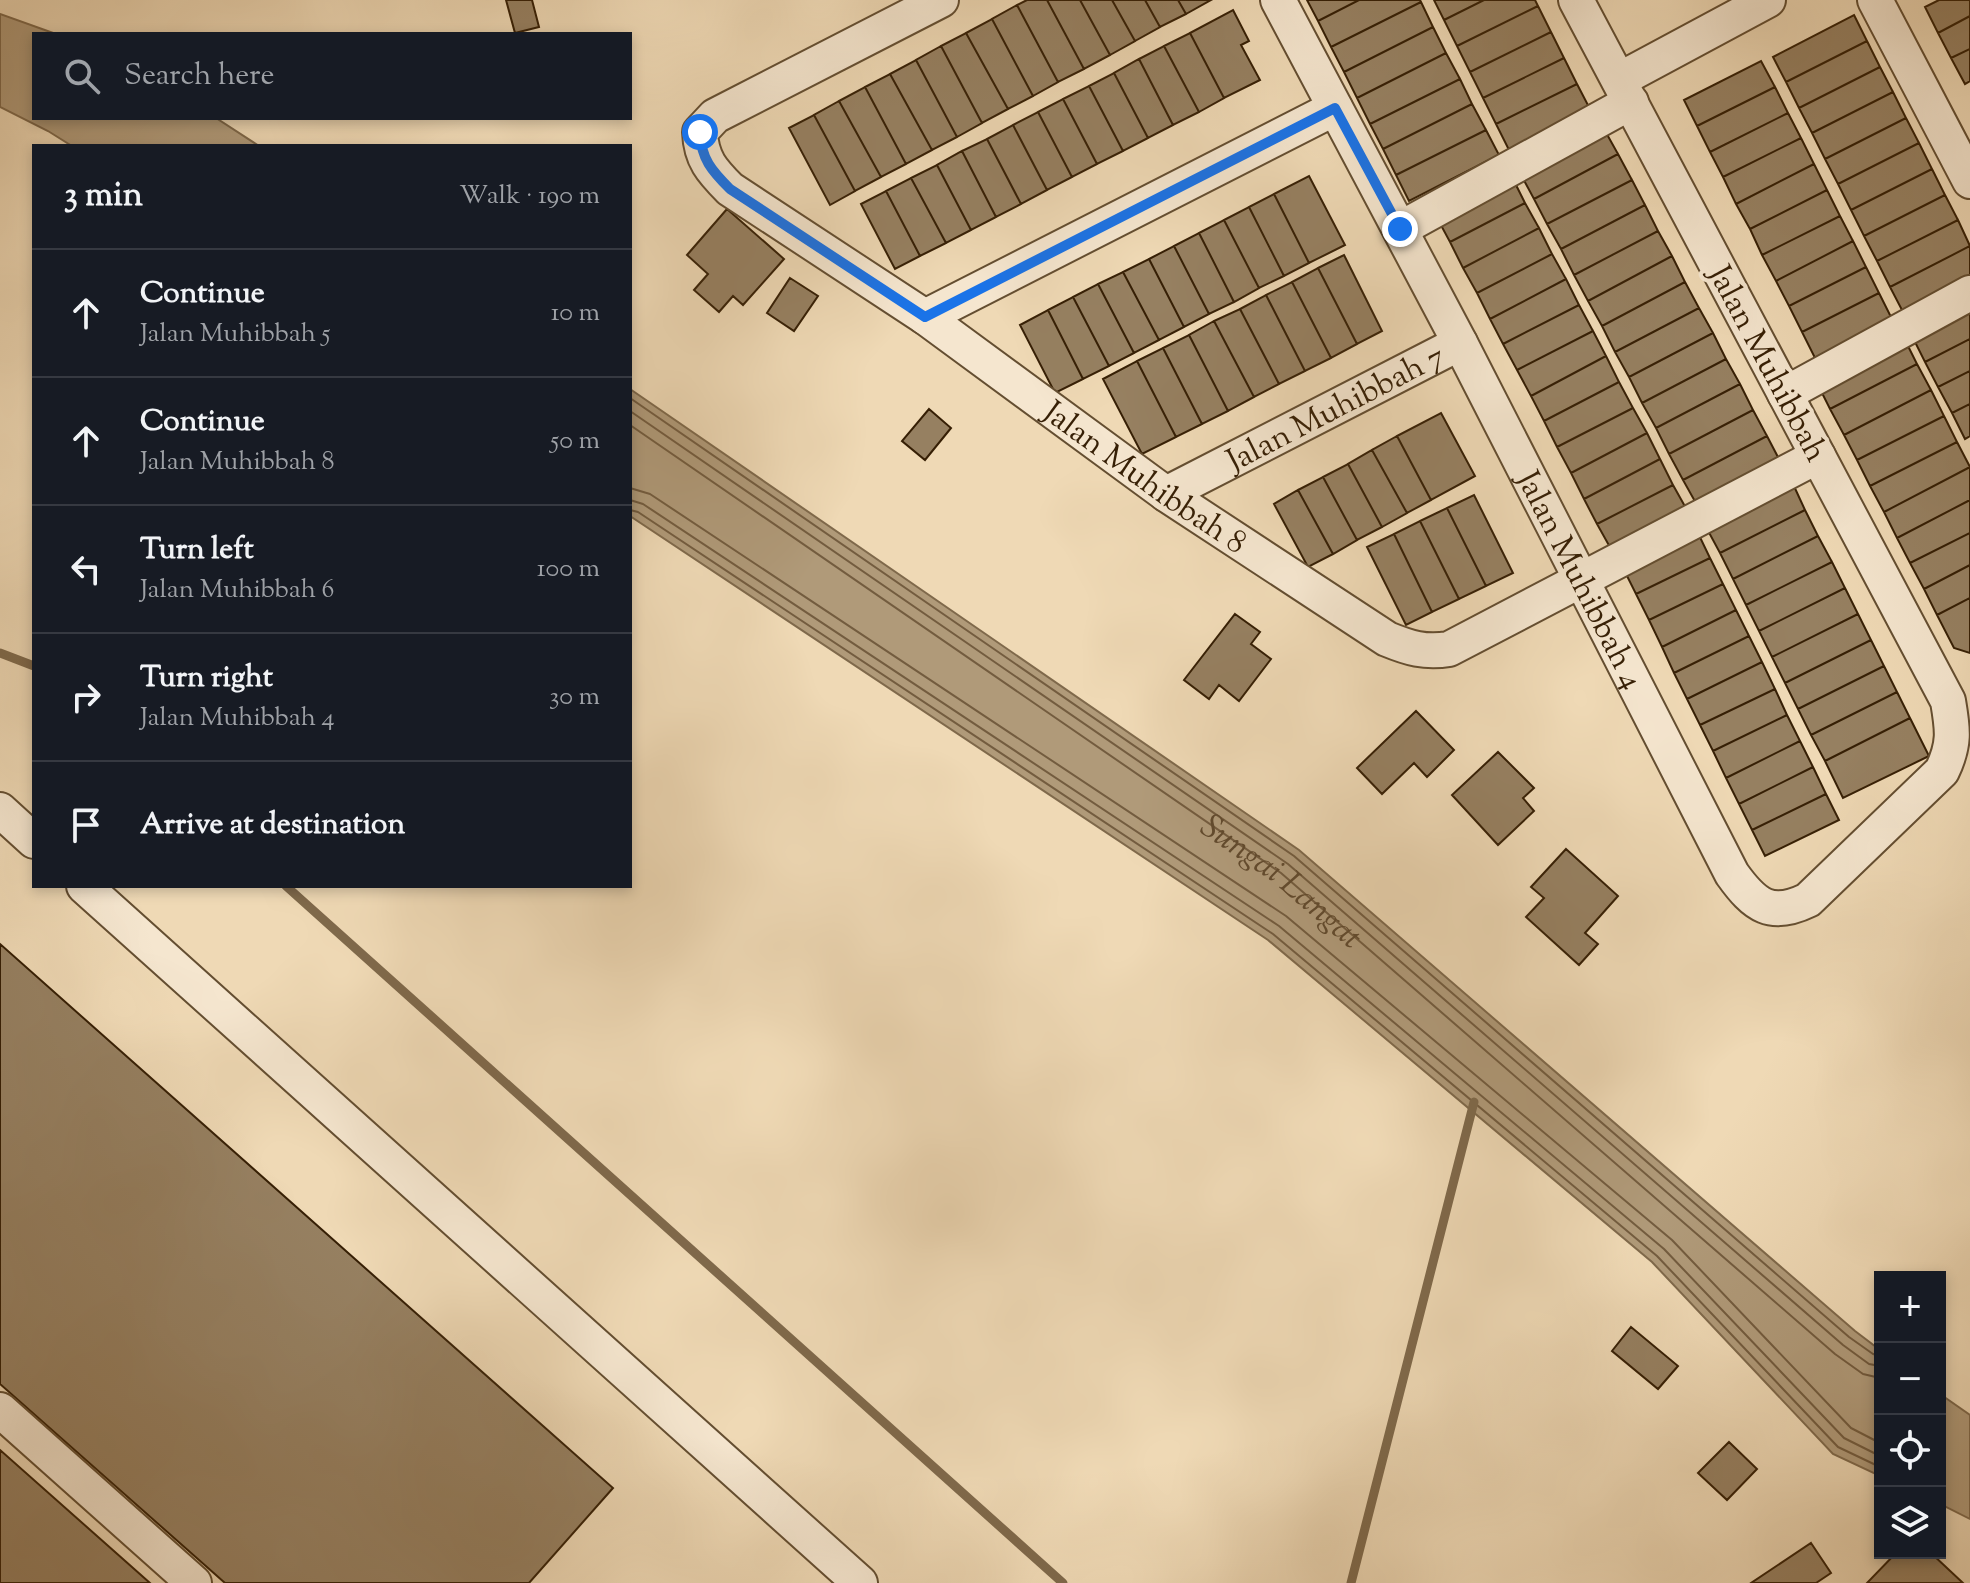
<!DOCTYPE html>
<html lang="en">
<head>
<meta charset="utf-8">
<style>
  body { margin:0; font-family:"Sorts Mill Goudy",serif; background:#20242c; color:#f1f3f6 }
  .controls { position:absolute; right:24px; bottom:24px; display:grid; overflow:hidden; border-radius:0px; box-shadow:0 4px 12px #0003 }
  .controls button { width:72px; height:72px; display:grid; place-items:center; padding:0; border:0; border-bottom:2px solid #363941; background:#171b24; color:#f1f3f6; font:40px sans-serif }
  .stop { position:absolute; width:24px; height:24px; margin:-18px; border:6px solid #1a73e8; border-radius:50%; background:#fff }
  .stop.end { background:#1a73e8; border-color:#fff; box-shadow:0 2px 8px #0008 }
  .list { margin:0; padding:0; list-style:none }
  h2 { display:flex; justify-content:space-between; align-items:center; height:104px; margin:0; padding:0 32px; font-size:34px }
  h2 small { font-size:26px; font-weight:400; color:#9ea1a6 }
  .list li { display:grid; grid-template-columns:52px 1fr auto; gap:24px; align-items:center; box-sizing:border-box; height:128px; padding:0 32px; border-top:2px solid #363941 }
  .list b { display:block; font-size:30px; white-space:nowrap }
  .list p { margin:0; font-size:26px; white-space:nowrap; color:#9ea1a6 }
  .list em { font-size:26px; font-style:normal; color:#9ea1a6 }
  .icon { flex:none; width:44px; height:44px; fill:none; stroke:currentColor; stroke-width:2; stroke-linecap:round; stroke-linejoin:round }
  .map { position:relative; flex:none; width:1970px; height:1583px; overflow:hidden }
  .search { position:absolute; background:#171b24; box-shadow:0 4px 12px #0003; left:32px; top:32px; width:600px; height:88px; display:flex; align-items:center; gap:20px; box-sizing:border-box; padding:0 28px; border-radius:0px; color:#9ea1a6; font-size:30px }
  .panel { position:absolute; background:#171b24; box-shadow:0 4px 12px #0003; left:32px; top:144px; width:600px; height:744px; border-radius:0px }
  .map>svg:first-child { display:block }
</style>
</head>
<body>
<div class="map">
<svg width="1970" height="1583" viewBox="0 0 1970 1583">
  <rect width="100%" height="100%" fill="#efd9b5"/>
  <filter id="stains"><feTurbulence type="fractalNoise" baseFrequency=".0025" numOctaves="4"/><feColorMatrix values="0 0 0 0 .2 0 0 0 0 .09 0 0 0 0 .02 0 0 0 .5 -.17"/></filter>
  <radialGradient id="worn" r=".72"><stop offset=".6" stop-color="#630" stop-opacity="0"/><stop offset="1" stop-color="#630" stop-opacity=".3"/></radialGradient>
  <path fill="#b09a79" stroke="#7f694b" stroke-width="2" d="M 0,14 L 56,34 L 34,34 L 34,118 L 216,118 L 259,146 L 72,146 L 48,131 L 0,107 Z
    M 630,389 L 1299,850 L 1855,1331 L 1880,1350 L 1880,1476 L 1833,1454 L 1652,1262 L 1268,940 L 630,516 Z
    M 1940,1394 L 1970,1415 L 1970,1519 L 1940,1504 Z"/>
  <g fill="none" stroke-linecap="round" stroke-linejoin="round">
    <g stroke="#735c3f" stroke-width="2">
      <path d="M 630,398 L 1294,856 L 1849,1337 L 1873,1354 L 1880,1356"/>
      <path d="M 630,411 L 1288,864 L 1843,1345 L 1869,1364 L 1880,1366"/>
      <path id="s1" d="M 630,425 L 1281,873 L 1835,1354 L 1863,1374 L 1880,1378"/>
      <path d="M 630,488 L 650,494 L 1286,916 L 1672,1240 L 1851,1428 L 1880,1443"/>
      <path d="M 630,500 L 643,504 L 1279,926 L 1664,1249 L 1844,1438 L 1880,1456"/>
      <path d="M 630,510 L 638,512 L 1273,934 L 1657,1256 L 1838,1447 L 1880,1467"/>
    </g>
    <path stroke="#7f694b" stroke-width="9" d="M 0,653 L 34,666
      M 286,886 L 1063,1583
      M 1351,1583 L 1474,1102"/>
  </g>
  <path fill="#968061" stroke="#361f05" stroke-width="2" d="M 506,0 L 532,0 L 539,27 L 515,33 Z
    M 1027,0 L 1047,0 L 1084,69 L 1058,82 L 1017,5 Z
    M 1047,0 L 1080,0 L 1110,55 L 1084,69 Z
    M 1080,0 L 1112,0 L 1135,41 L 1110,55 Z
    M 1112,0 L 1145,0 L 1160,27 L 1135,41 Z
    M 1145,0 L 1178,0 L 1186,14 L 1160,27 Z
    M 1178,0 L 1211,0 L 1186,14 Z
    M 1307,0 L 1359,0 L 1318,21 Z
    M 1359,0 L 1420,0 L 1421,2 L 1331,47 L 1318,21 Z
    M 1434,0 L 1484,0 L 1444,20 Z
    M 1484,0 L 1535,0 L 1538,6 L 1457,46 L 1444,20 Z
    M 1939,0 L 1970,0 L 1970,16 L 1938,33 L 1925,7 Z
    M 1421,2 L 1433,27 L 1344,72 L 1331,47 Z
    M 1017,5 L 1058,82 L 1033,96 L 992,19 Z
    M 1538,6 L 1551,32 L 1470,72 L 1457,46 Z
    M 1233,10 L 1249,41 L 1241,45 L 1260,80 L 1224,98 L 1190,33 Z
    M 1854,15 L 1867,41 L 1786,82 L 1773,57 Z
    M 1970,16 L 1970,49 L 1951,58 L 1938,33 Z
    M 992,19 L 1033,96 L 1008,109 L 966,33 Z
    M 1433,27 L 1446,53 L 1357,98 L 1344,72 Z
    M 1551,32 L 1564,58 L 1483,98 L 1470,72 Z
    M 966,33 L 1008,109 L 982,123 L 941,46 Z
    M 1190,33 L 1224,98 L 1199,112 L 1164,46 Z
    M 1867,41 L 1880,67 L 1799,108 L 1786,82 Z
    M 941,46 L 982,123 L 957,137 L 916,60 Z
    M 1164,46 L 1199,112 L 1173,125 L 1139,59 Z
    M 1970,49 L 1970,81 L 1965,84 L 1951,58 Z
    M 1446,53 L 1460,79 L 1370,124 L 1357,98 Z
    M 1564,58 L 1577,84 L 1496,124 L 1483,98 Z
    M 1139,59 L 1173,125 L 1148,138 L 1114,73 Z
    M 916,60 L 957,137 L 932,150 L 890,74 Z
    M 1761,61 L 1775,87 L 1697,126 L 1684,100 Z
    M 1880,67 L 1893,92 L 1812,133 L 1799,108 Z
    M 1114,73 L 1148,138 L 1123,151 L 1089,86 Z
    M 890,74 L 932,150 L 906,164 L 865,87 Z
    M 1460,79 L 1472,104 L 1383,149 L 1370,124 Z
    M 1577,84 L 1590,109 L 1509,150 L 1496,124 Z
    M 1089,86 L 1123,151 L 1097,164 L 1063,99 Z
    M 865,87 L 906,164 L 881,177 L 839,101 Z
    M 1775,87 L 1788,113 L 1710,152 L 1697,126 Z
    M 1893,92 L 1906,118 L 1825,159 L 1812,133 Z
    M 1063,99 L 1097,164 L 1072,177 L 1038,112 Z
    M 839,101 L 881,177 L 855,191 L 814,115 Z
    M 1472,104 L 1486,130 L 1396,175 L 1383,149 Z
    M 1038,112 L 1072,177 L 1047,190 L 1013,125 Z
    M 1788,113 L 1801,138 L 1723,177 L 1710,152 Z
    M 814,115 L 855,191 L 830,205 L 789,128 Z
    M 1906,118 L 1919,143 L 1838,184 L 1825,159 Z
    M 1013,125 L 1047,190 L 1021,204 L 987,139 Z
    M 1604,129 L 1618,154 L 1534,199 L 1520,173 Z
    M 1486,130 L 1499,155 L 1409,201 L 1396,175 Z
    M 1801,138 L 1814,164 L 1736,204 L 1723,177 Z
    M 987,139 L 1021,204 L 996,217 L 962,151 Z
    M 1919,143 L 1932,169 L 1851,210 L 1838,184 Z
    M 962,151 L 996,217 L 971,230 L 937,165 Z
    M 1618,154 L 1632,180 L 1547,224 L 1534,199 Z
    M 1814,164 L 1827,190 L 1750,229 L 1736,204 Z
    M 937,165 L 971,230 L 946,243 L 911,178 Z
    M 1932,169 L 1945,195 L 1864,236 L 1851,210 Z
    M 1309,176 L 1345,245 L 1309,263 L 1274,194 Z
    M 1512,177 L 1525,203 L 1450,242 L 1436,216 Z
    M 911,178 L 946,243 L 920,256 L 886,191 Z
    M 1632,180 L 1645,205 L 1561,249 L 1547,224 Z
    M 1827,190 L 1840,216 L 1762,255 L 1750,229 Z
    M 886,191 L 920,256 L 895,269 L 861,204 Z
    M 1274,194 L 1309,263 L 1284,276 L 1249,207 Z
    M 1945,195 L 1958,220 L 1877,261 L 1864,236 Z
    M 1525,203 L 1539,228 L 1463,268 L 1450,242 Z
    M 1645,205 L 1658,231 L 1574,275 L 1561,249 Z
    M 1249,207 L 1284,276 L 1259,288 L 1224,220 Z
    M 727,209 L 784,259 L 743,305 L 733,296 L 719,312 L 694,290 L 708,274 L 687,255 Z
    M 1840,216 L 1853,241 L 1776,281 L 1762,255 Z
    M 1224,220 L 1259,288 L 1234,302 L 1199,233 Z
    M 1958,220 L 1970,246 L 1890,287 L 1877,261 Z
    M 1539,228 L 1552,254 L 1477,293 L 1463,268 Z
    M 1658,231 L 1672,256 L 1588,301 L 1574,275 Z
    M 1199,233 L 1234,302 L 1209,314 L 1174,246 Z
    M 1853,241 L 1866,267 L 1789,306 L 1776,281 Z
    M 1174,246 L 1209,314 L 1184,327 L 1149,259 Z
    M 1970,246 L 1970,279 L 1903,312 L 1890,287 Z
    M 1552,254 L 1566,279 L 1490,319 L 1477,293 Z
    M 1344,255 L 1382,331 L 1357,344 L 1318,268 Z
    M 1672,256 L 1685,282 L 1602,326 L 1588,301 Z
    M 1149,259 L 1184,327 L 1159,340 L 1123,272 Z
    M 1866,267 L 1879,293 L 1802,332 L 1789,306 Z
    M 1318,268 L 1357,344 L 1331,358 L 1292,282 Z
    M 1123,272 L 1159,340 L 1134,353 L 1098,284 Z
    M 790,278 L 818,296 L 794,331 L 767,313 Z
    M 1566,279 L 1579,305 L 1503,344 L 1490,319 Z
    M 1292,282 L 1331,358 L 1305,371 L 1266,295 Z
    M 1685,282 L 1699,308 L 1615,352 L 1602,326 Z
    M 1098,284 L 1134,353 L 1109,366 L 1073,297 Z
    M 1879,293 L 1892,319 L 1815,358 L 1802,332 Z
    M 1266,295 L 1305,371 L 1279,384 L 1240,309 Z
    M 1073,297 L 1109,366 L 1083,379 L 1048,310 Z
    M 1579,305 L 1593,331 L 1517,370 L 1503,344 Z
    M 1970,306 L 1970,339 L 1925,362 L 1912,336 Z
    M 1699,308 L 1713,333 L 1629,377 L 1615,352 Z
    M 1240,309 L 1279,384 L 1254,397 L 1214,321 Z
    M 1048,310 L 1083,379 L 1055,393 L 1020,325 Z
    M 1214,321 L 1254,397 L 1228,411 L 1189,335 Z
    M 1593,331 L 1606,356 L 1531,396 L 1517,370 Z
    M 1713,333 L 1726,359 L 1642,403 L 1629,377 Z
    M 1189,335 L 1228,411 L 1202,424 L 1163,348 Z
    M 1904,338 L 1917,364 L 1830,409 L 1817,383 Z
    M 1970,339 L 1970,371 L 1938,387 L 1925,362 Z
    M 1163,348 L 1202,424 L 1176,437 L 1137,361 Z
    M 1606,356 L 1619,382 L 1544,421 L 1531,396 Z
    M 1726,359 L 1740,384 L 1656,428 L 1642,403 Z
    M 1137,361 L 1176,437 L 1142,454 L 1103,379 Z
    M 1917,364 L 1931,390 L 1844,435 L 1830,409 Z
    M 1970,371 L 1970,404 L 1952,413 L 1938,387 Z
    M 1619,382 L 1633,408 L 1557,447 L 1544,421 Z
    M 1740,384 L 1753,410 L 1669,454 L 1656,428 Z
    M 1931,390 L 1944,416 L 1857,460 L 1844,435 Z
    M 1970,404 L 1970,436 L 1965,439 L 1952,413 Z
    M 1633,408 L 1647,433 L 1571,473 L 1557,447 Z
    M 929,409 L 951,428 L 925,460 L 902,441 Z
    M 1753,410 L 1767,436 L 1683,480 L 1669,454 Z
    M 1441,413 L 1475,476 L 1431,500 L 1397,436 Z
    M 1944,416 L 1957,442 L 1870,486 L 1857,460 Z
    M 1647,433 L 1660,459 L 1584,499 L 1571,473 Z
    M 1397,436 L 1431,500 L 1407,513 L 1372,450 Z
    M 1767,436 L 1780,461 L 1697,505 L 1683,480 Z
    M 1957,442 L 1970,467 L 1884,512 L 1870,486 Z
    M 1372,450 L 1407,513 L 1382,527 L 1348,464 Z
    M 1660,459 L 1673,485 L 1597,524 L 1584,499 Z
    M 1348,464 L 1382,527 L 1357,540 L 1323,477 Z
    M 1970,467 L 1970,500 L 1897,538 L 1884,512 Z
    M 1323,477 L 1357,540 L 1333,554 L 1298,490 Z
    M 1793,484 L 1805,510 L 1720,553 L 1706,527 Z
    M 1673,485 L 1687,510 L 1611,549 L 1597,524 Z
    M 1298,490 L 1333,554 L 1308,567 L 1274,504 Z
    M 1474,495 L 1513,573 L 1486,586 L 1447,508 Z
    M 1970,500 L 1970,533 L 1910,563 L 1897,538 Z
    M 1447,508 L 1486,586 L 1459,599 L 1420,521 Z
    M 1805,510 L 1818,536 L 1733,579 L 1720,553 Z
    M 1420,521 L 1459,599 L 1432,612 L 1394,534 Z
    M 1697,531 L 1710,558 L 1636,594 L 1623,568 Z
    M 1970,533 L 1970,565 L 1924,589 L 1910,563 Z
    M 1394,534 L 1432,612 L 1406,625 L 1367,547 Z
    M 1818,536 L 1832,562 L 1746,605 L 1733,579 Z
    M 1710,558 L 1723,584 L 1649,620 L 1636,594 Z
    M 1832,562 L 1845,588 L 1759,631 L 1746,605 Z
    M 1970,565 L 1970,598 L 1937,615 L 1924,589 Z
    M 1723,584 L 1736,610 L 1662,647 L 1649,620 Z
    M 1845,588 L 1858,614 L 1772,657 L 1759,631 Z
    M 1970,598 L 1970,653 L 1954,648 L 1937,615 Z
    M 1736,610 L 1749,636 L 1674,673 L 1662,647 Z
    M 1235,614 L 1260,632 L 1251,644 L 1271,659 L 1239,701 L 1219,685 L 1209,699 L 1184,680 Z
    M 1858,614 L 1871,640 L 1785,683 L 1772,657 Z
    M 1749,636 L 1762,662 L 1687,699 L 1674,673 Z
    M 1871,640 L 1884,666 L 1798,709 L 1785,683 Z
    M 1762,662 L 1775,689 L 1700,725 L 1687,699 Z
    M 1884,666 L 1897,692 L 1811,735 L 1798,709 Z
    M 1775,689 L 1787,715 L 1713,751 L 1700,725 Z
    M 1897,692 L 1910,718 L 1825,761 L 1811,735 Z
    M 1416,711 L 1454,750 L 1427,777 L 1414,763 L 1382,794 L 1357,768 Z
    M 1787,715 L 1800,741 L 1726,778 L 1713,751 Z
    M 1910,718 L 1929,756 L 1843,798 L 1825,761 Z
    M 1800,741 L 1813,767 L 1739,804 L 1726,778 Z
    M 1498,752 L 1534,788 L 1523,798 L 1534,811 L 1498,845 L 1452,795 Z
    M 1813,767 L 1826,794 L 1752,830 L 1739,804 Z
    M 1826,794 L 1839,820 L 1765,856 L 1752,830 Z
    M 1566,849 L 1618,896 L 1585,933 L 1598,944 L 1579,965 L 1526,917 L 1544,898 L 1531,887 Z
    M 0,944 L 613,1488 L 529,1583 L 225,1583 L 0,1384 Z
    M 1631,1327 L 1678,1366 L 1658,1389 L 1612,1351 Z
    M 1729,1442 L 1757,1469 L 1727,1500 L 1698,1473 Z
    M 0,1450 L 150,1583 L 0,1583 Z
    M 1811,1543 L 1831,1573 L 1816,1583 L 1751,1583 Z
    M 1896,1553 L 1931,1553 L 1963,1583 L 1867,1583 Z"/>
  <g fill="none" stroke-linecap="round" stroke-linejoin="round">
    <defs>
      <g id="minor">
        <path id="s2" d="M 941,0 L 715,116 L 700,132 C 701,159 712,171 730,189 L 925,317 L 1166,494 L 1387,639 C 1409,648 1425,653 1449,649 L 1818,456"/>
        <path id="s3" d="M 1278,0 L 1460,343 L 1732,874 C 1755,906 1771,918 1808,900 L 1942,771 C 1955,744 1953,730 1948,701 L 1576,0"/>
        <path d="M 1875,0 L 1970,181"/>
        <path d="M 1619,80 L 1768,0"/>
        <path d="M 1400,229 L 1631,102"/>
        <path d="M 925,317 L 1335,108"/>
        <path d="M 1785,394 L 1970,293"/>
        <path id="s4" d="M 1166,494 L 1460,343"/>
        <path d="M 0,810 L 34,841"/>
        <path d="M 84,886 L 860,1583"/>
        <path d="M 0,1410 L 194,1583"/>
      </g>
    </defs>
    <use href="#minor" stroke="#644e31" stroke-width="38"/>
    <use href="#minor" stroke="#f5e6cf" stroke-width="34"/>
  </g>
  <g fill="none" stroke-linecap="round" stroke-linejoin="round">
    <path stroke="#1a73e8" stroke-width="10" d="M 700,132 C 701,159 712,171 730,189 L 925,317 L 1335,108 L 1400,229"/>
  </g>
  <g text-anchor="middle" stroke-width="8" stroke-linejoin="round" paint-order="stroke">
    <g font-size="32" fill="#361f05" stroke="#f5e6cf">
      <text transform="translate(1769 363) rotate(62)" y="11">Jalan Muhibbah</text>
      <text dy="11" stroke="none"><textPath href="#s4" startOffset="190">Jalan Muhibbah 7</textPath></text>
      <text dy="11" stroke="none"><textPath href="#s2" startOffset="848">Jalan Muhibbah 8</textPath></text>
      <text dy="11" stroke="none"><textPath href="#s3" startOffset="654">Jalan Muhibbah 4</textPath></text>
    </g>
    <g font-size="34" font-style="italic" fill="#614a2e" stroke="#f5e6cf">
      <text dy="12" stroke="none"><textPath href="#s1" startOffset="796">Sungai Langat</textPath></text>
    </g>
  </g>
  <rect width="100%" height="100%" filter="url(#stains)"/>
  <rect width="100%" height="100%" fill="url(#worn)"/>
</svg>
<div class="controls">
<button>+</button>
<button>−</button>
<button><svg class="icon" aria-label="locate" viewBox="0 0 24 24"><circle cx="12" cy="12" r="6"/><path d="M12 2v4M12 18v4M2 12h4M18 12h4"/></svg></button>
<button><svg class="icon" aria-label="layers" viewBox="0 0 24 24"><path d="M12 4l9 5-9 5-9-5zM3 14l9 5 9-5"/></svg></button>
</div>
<div class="stop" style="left:700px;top:132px"></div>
<div class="stop end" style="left:1400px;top:229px"></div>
<div class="search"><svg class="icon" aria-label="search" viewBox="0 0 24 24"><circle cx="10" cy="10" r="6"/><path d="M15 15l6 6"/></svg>Search here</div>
<section class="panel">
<h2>3 min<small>Walk · 190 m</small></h2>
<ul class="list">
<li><svg class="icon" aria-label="ahead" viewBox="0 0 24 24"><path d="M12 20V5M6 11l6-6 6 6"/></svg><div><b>Continue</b><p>Jalan Muhibbah 5</p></div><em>10 m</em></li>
<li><svg class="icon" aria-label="ahead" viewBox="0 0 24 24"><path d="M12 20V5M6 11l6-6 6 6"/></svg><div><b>Continue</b><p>Jalan Muhibbah 8</p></div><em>50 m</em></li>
<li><svg class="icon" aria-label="left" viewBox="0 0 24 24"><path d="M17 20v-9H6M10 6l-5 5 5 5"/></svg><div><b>Turn left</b><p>Jalan Muhibbah 6</p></div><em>100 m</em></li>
<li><svg class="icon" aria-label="right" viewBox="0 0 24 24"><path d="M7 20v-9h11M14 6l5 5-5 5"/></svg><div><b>Turn right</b><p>Jalan Muhibbah 4</p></div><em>30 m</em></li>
<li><svg class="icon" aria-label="arrive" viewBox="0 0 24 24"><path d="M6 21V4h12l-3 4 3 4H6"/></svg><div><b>Arrive at destination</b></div></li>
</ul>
</section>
</div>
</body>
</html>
